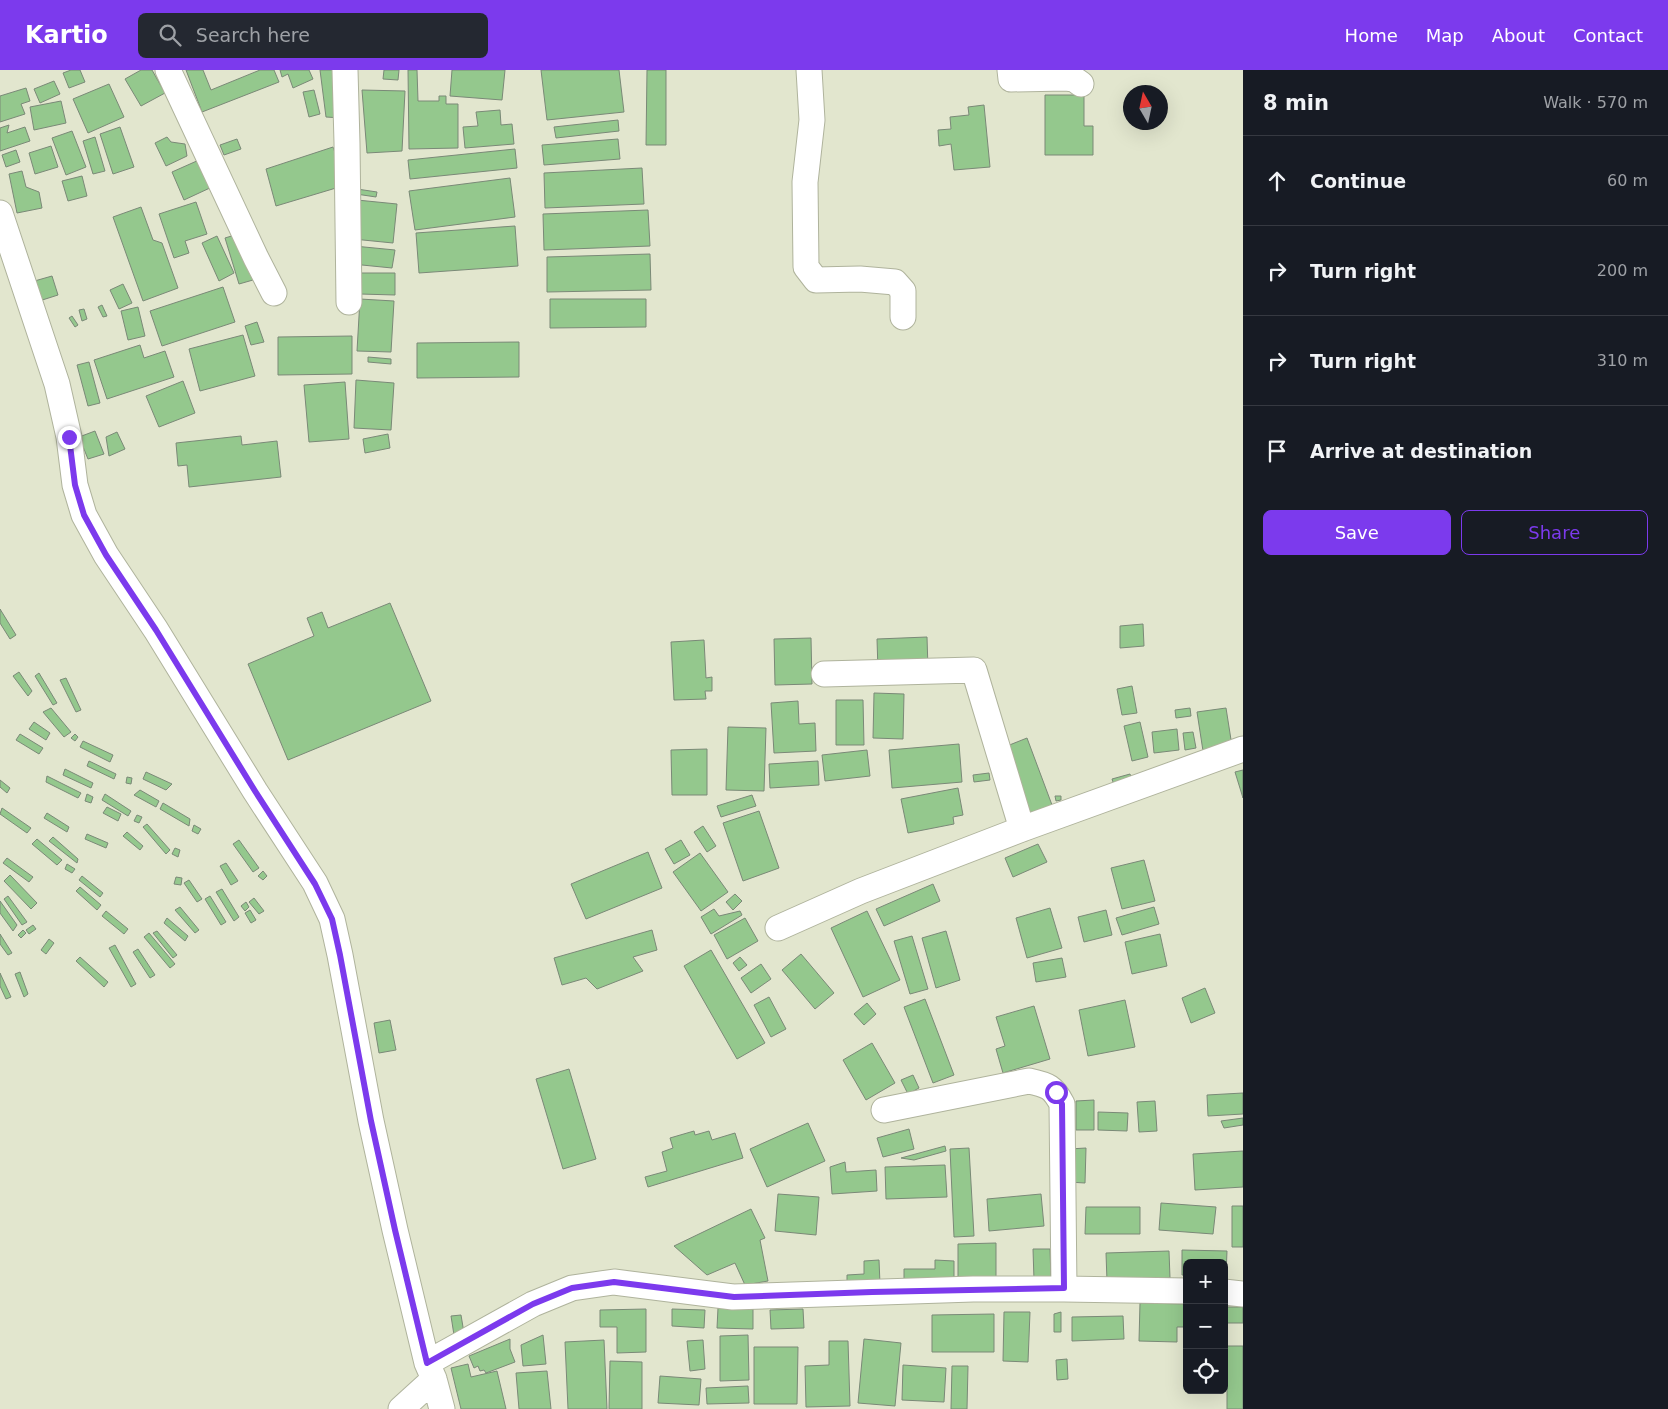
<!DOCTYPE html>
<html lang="en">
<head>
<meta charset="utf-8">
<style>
  body { margin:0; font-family:"DejaVu Sans",sans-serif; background:#242831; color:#f1f3f6 }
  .controls { position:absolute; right:15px; bottom:15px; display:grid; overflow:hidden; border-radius:8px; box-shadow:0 5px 20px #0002 }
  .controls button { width:45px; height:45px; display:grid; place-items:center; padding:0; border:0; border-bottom:1px solid #363941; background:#171b24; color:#f1f3f6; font:25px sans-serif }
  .compass { position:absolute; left:1123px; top:15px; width:45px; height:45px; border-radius:50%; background:#171b24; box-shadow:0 5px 20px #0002; rotate:351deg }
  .stop { position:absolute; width:15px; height:15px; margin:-11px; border:4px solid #7c3aed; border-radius:50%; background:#fff }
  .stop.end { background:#7c3aed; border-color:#fff; box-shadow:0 1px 5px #0008 }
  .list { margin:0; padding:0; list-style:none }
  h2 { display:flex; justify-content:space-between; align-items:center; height:65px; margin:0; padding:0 20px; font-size:21px }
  h2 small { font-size:16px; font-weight:400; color:#9ea1a6 }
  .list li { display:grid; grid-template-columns:32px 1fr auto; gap:15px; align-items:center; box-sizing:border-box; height:90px; padding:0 20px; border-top:1px solid #363941 }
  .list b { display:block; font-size:19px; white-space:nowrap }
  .list em { font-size:16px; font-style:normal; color:#9ea1a6 }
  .actions { display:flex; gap:10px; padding:15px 20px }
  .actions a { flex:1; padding:11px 0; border:1px solid #7c3aed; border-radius:8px; text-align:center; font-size:18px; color:#7c3aed }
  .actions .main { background:#7c3aed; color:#fff }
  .icon { flex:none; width:28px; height:28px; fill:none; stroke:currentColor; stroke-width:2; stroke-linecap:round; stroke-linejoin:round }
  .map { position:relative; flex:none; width:1243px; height:1339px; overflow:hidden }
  header { display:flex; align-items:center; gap:30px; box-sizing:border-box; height:70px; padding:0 25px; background:#7c3aed; color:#fff }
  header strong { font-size:24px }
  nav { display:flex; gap:28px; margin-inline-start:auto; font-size:18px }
  .search { width:350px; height:45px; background:#242831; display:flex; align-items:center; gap:12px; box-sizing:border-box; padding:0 18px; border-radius:8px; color:#9ea1a6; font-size:19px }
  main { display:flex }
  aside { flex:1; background:#171b24 }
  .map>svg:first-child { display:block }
</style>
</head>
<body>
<header>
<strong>Kartio</strong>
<div class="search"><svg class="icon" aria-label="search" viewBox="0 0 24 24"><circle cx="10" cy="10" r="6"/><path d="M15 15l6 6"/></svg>Search here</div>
<nav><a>Home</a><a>Map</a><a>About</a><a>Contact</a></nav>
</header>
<main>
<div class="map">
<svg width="1243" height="1339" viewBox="0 0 1243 1339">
  <rect width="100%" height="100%" fill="#e2e6ce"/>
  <path fill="#94c88d" stroke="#7a8977" d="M 71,0 L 80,0 L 85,12 L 69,18 L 63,3 Z
    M 141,0 L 152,0 L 165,23 L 141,36 L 125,9 Z
    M 186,0 L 203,0 L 211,20 L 260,0 L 274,0 L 279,12 L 202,42 Z
    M 280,0 L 309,0 L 313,9 L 293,18 L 288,4 L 282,7 Z
    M 320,0 L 339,0 L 342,48 L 326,47 Z
    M 384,0 L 399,0 L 398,10 L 383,9 Z
    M 408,0 L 417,0 L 418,31 L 439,31 L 439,26 L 446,26 L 446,34 L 458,34 L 458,78 L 409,79 Z
    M 452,0 L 505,0 L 502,30 L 450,26 Z
    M 541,0 L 619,0 L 624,42 L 547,50 Z
    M 647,0 L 666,0 L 666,75 L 646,75 Z
    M 54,11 L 60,24 L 40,33 L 34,19 Z
    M 109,14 L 124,47 L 88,63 L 73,29 Z
    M 26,18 L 30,31 L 21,34 L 25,44 L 0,52 L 0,26 Z
    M 314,20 L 320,44 L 309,47 L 303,22 Z
    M 362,20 L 405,21 L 402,81 L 367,83 Z
    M 1045,25 L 1084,25 L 1084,56 L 1093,56 L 1093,85 L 1045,85 Z
    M 61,31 L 66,53 L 34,60 L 30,37 Z
    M 984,35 L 990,97 L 954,100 L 951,74 L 939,76 L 938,60 L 951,59 L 950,47 L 969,45 L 968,37 Z
    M 500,40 L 501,55 L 512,54 L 514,74 L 465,78 L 463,57 L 478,56 L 476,42 Z
    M 618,50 L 619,61 L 556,68 L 554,57 Z
    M 9,55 L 7,63 L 25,57 L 30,71 L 0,81 L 0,58 Z
    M 120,57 L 134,97 L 113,104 L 100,64 Z
    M 72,61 L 86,97 L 66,105 L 52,68 Z
    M 95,67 L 105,101 L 93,104 L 83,71 Z
    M 167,67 L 171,72 L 185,74 L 187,86 L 166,96 L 155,73 Z
    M 237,69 L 241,79 L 224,85 L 220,75 Z
    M 618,69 L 620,89 L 544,95 L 542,75 Z
    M 51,76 L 58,97 L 35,104 L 29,83 Z
    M 333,77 L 346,115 L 276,136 L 266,99 Z
    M 515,79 L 517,98 L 410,109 L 408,90 Z
    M 16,80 L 20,92 L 6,97 L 2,85 Z
    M 199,90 L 212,117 L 184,130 L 172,102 Z
    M 642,98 L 644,134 L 545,138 L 544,103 Z
    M 22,101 L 26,117 L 39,122 L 42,138 L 17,143 L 9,104 Z
    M 82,106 L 87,126 L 68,131 L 62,111 Z
    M 510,108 L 515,147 L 415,160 L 409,121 Z
    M 357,119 L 377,122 L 376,127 L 356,124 Z
    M 357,130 L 397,134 L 393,173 L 353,169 Z
    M 196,132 L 207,164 L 185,171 L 189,183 L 174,188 L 159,144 Z
    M 141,137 L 153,170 L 162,173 L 178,218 L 143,231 L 113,147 Z
    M 648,140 L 650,176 L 544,180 L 543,144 Z
    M 515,156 L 518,196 L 419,203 L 416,163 Z
    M 238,164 L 253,210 L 239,214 L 225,168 Z
    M 217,166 L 234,203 L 219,211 L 202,173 Z
    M 354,176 L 395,180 L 392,198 L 352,194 Z
    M 650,184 L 651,220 L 547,222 L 547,187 Z
    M 360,203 L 395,203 L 395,225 L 360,224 Z
    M 52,206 L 58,225 L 36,232 L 31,212 Z
    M 123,214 L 132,233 L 119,239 L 110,220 Z
    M 223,217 L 235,252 L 162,276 L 150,241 Z
    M 360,229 L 394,231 L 391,282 L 357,281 Z
    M 550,229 L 646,229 L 646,257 L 550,258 Z
    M 102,235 L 107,246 L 103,247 L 98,237 Z
    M 138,237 L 145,266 L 128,270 L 121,241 Z
    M 84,239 L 87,249 L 82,251 L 79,240 Z
    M 72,246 L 78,255 L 75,257 L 69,248 Z
    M 257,252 L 264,272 L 251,275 L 245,256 Z
    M 243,265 L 255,306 L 200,321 L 189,279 Z
    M 352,266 L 352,304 L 278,305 L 278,267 Z
    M 519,272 L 519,307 L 417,308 L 417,273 Z
    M 140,275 L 144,288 L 165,281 L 174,307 L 107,329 L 94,290 Z
    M 368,287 L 391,289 L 391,294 L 368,292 Z
    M 89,292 L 100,333 L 88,336 L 77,295 Z
    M 356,310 L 394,313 L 391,360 L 354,358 Z
    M 183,311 L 195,343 L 159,357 L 146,326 Z
    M 345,312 L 349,369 L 309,372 L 304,315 Z
    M 95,361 L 104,384 L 88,389 L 79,367 Z
    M 117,362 L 125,379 L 109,386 L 106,367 Z
    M 388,364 L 390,378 L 365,383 L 363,369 Z
    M 241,366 L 242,375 L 277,371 L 281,407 L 189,417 L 187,395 L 178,396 L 176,373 Z
    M 390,533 L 431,631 L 288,690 L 248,594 L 314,566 L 307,548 L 322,542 L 328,558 Z
    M 0,539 L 16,565 L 10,569 L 0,553 Z
    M 1143,554 L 1144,576 L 1120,578 L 1120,556 Z
    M 927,567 L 928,599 L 878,601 L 877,569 Z
    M 811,568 L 812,614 L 775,615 L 774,569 Z
    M 704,570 L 706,608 L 712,607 L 712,621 L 705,621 L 706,629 L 674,630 L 671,572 Z
    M 19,602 L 32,621 L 28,626 L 13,606 Z
    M 39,603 L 57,633 L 53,635 L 35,606 Z
    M 66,608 L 81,640 L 76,642 L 60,610 Z
    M 1132,616 L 1137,643 L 1122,645 L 1117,619 Z
    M 874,623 L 904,624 L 903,669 L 873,668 Z
    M 836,630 L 863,630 L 864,675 L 836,675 Z
    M 798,631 L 799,654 L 815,653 L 816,681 L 774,683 L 771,633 Z
    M 51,638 L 71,662 L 64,667 L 43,642 Z
    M 1190,638 L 1191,646 L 1176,648 L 1175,640 Z
    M 1226,638 L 1232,676 L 1203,681 L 1197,642 Z
    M 34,652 L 50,663 L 46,670 L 29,659 Z
    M 1140,652 L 1148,687 L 1132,691 L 1124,656 Z
    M 728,657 L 766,658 L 764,721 L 726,720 Z
    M 1177,659 L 1179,680 L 1154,683 L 1152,662 Z
    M 1193,662 L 1196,678 L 1185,680 L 1183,663 Z
    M 20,664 L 43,678 L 39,684 L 16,670 Z
    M 75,664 L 78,667 L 75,671 L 71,668 Z
    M 1027,668 L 1055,743 L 1031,752 L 1002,678 Z
    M 83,671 L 113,685 L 110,692 L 80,677 Z
    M 959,674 L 962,712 L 892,718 L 889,680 Z
    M 707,679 L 707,725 L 672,725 L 671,680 Z
    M 867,680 L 870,706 L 825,711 L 822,685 Z
    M 89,691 L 116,704 L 114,709 L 87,696 Z
    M 818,691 L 819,715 L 770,718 L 769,694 Z
    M 65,699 L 93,713 L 91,718 L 63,705 Z
    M 1243,700 L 1243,728 L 1235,702 Z
    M 146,702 L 172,714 L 166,720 L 143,709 Z
    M 989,703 L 990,710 L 974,712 L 973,705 Z
    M 1130,704 L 1133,713 L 1115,718 L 1112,709 Z
    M 47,706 L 81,723 L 78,728 L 46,712 Z
    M 127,707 L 132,708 L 131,714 L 126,713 Z
    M 0,710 L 10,718 L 7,723 L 0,717 Z
    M 958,718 L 963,745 L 953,747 L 954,754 L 908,763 L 901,729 Z
    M 140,720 L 159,731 L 156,737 L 134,725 Z
    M 87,724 L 93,727 L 91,733 L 85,731 Z
    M 105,724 L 131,741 L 128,746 L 102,730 Z
    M 752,725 L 756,736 L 721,747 L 717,736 Z
    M 1055,726 L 1061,726 L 1061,730 L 1056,731 Z
    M 163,733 L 190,749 L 189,756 L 160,739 Z
    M 107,737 L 121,744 L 118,751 L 103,743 Z
    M 2,738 L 31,758 L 27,763 L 0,744 Z
    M 759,741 L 779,798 L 743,811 L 723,753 Z
    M 47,743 L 69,757 L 67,762 L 44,748 Z
    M 137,745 L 142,747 L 139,753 L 134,751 Z
    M 147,754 L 170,780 L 166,784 L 143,757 Z
    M 194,755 L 201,759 L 198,764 L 192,761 Z
    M 703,756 L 716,776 L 707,782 L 694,762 Z
    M 127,762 L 143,776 L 140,780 L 123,766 Z
    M 87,764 L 108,773 L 106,778 L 85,769 Z
    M 53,767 L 78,789 L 77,793 L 49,771 Z
    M 37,769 L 62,790 L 57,795 L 32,774 Z
    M 239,770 L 259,798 L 253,802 L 233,774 Z
    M 681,770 L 690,785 L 674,794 L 665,779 Z
    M 1038,774 L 1047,792 L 1013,807 L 1005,788 Z
    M 175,778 L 180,780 L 178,787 L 172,784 Z
    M 648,782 L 662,818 L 586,849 L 571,814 Z
    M 700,783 L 728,822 L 701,841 L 673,802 Z
    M 7,788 L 33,807 L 29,812 L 3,793 Z
    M 1144,790 L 1155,831 L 1122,839 L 1111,798 Z
    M 226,793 L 238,811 L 231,815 L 220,796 Z
    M 67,794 L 75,799 L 72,803 L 65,799 Z
    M 263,801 L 267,806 L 263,810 L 258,806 Z
    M 10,805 L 37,833 L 31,839 L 4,811 Z
    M 82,806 L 103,823 L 100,827 L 79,810 Z
    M 176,807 L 182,808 L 181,815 L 174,814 Z
    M 189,810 L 202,829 L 197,832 L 184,813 Z
    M 933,814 L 940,831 L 884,856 L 876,839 Z
    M 80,817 L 101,835 L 97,840 L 76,821 Z
    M 222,819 L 239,847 L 234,851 L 216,822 Z
    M 735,824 L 742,831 L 733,840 L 726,832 Z
    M 8,826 L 27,852 L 22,855 L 4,829 Z
    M 210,826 L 226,852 L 221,855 L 205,829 Z
    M 254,828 L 264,841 L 259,844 L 249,832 Z
    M 0,831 L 17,855 L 13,861 L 0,843 Z
    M 246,832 L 249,837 L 245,841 L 241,836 Z
    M 180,837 L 199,860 L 195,863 L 175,840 Z
    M 1154,837 L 1159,854 L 1122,865 L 1116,848 Z
    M 1050,838 L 1062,878 L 1027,888 L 1016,848 Z
    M 714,839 L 719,846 L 740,841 L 742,845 L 711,864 L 701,847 Z
    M 250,840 L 256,850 L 251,853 L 245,843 Z
    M 1106,840 L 1112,865 L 1084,872 L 1078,847 Z
    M 106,841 L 128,859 L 124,864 L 102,846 Z
    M 867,841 L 900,910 L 863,927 L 831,858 Z
    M 167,848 L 188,866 L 185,871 L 164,853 Z
    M 745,848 L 758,871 L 727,889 L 714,865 Z
    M 33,855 L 36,859 L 29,864 L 26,860 Z
    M 23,860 L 26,863 L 21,868 L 18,865 Z
    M 652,860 L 657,880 L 633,887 L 643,901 L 597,919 L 586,908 L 562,915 L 554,888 Z
    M 157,861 L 177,885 L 173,888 L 153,863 Z
    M 946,861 L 960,910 L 936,918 L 922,868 Z
    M 149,863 L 175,894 L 170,898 L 144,867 Z
    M 0,864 L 12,883 L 8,885 L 0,874 Z
    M 1160,864 L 1167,896 L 1132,904 L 1125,872 Z
    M 912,866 L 928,919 L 910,924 L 894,871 Z
    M 49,869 L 54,873 L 46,884 L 41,880 Z
    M 115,875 L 136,914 L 131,917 L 109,878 Z
    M 138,879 L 155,905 L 150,908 L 133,882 Z
    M 711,880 L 765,973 L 737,989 L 684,896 Z
    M 801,884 L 834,923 L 815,939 L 782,900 Z
    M 80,887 L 108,912 L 104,917 L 76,891 Z
    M 740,887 L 747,895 L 739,901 L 733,893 Z
    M 1062,888 L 1066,907 L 1036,912 L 1033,893 Z
    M 761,894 L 771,909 L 751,923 L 741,908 Z
    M 20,902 L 28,924 L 24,927 L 15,904 Z
    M 0,903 L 11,927 L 6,929 L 0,916 Z
    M 1205,918 L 1215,943 L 1191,953 L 1182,928 Z
    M 769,927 L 786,959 L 771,967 L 754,935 Z
    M 925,929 L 954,1005 L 933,1013 L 904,937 Z
    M 1125,930 L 1135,977 L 1088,986 L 1079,940 Z
    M 867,933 L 876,944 L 864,955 L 854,944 Z
    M 1034,936 L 1050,989 L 1003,1003 L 996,979 L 1005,976 L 996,947 Z
    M 390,950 L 396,980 L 379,983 L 374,953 Z
    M 872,973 L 895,1013 L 866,1030 L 843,990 Z
    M 569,999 L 596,1089 L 563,1099 L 536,1009 Z
    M 913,1005 L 919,1018 L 908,1024 L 901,1010 Z
    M 1243,1023 L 1243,1044 L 1208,1046 L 1207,1025 Z
    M 1094,1030 L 1094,1060 L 1076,1060 L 1076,1031 Z
    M 1155,1031 L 1157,1061 L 1139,1062 L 1137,1032 Z
    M 1098,1042 L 1128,1043 L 1127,1061 L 1098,1060 Z
    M 1243,1048 L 1243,1055 L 1224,1058 L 1221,1051 Z
    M 808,1053 L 825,1091 L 767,1117 L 750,1079 Z
    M 909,1059 L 914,1079 L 883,1087 L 877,1068 Z
    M 694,1061 L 695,1065 L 709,1061 L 712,1070 L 735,1063 L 743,1088 L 648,1117 L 645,1107 L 667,1101 L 662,1082 L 673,1078 L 670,1068 Z
    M 945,1076 L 946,1081 L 914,1090 L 901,1088 Z
    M 969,1078 L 974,1166 L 954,1167 L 950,1079 Z
    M 1086,1078 L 1085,1113 L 1068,1112 L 1069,1079 Z
    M 1243,1081 L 1243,1117 L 1195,1120 L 1193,1084 Z
    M 845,1092 L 846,1102 L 876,1100 L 877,1121 L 832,1124 L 830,1097 Z
    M 945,1095 L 947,1127 L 886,1129 L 885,1097 Z
    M 778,1124 L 819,1127 L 816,1165 L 775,1161 Z
    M 1041,1124 L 1044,1156 L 989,1161 L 987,1129 Z
    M 1161,1133 L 1216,1137 L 1213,1164 L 1159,1160 Z
    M 1232,1136 L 1243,1136 L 1243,1177 L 1232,1177 Z
    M 1086,1137 L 1140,1137 L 1140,1164 L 1085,1164 Z
    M 751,1139 L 765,1168 L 760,1170 L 768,1211 L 745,1215 L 735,1193 L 707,1205 L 674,1176 Z
    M 996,1173 L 996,1208 L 958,1208 L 958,1174 Z
    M 1033,1179 L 1050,1179 L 1051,1209 L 1034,1210 Z
    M 1182,1180 L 1227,1181 L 1226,1205 L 1224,1205 L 1224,1193 L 1187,1193 L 1187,1205 L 1182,1205 Z
    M 1169,1181 L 1170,1208 L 1107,1211 L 1106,1183 Z
    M 879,1190 L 880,1214 L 847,1215 L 847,1205 L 864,1204 L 864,1191 Z
    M 935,1190 L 954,1191 L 954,1216 L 904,1216 L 904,1199 L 935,1199 Z
    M 1140,1233 L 1187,1234 L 1187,1257 L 1177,1257 L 1177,1272 L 1139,1271 Z
    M 1224,1237 L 1243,1237 L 1243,1253 L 1224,1253 Z
    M 718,1238 L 753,1239 L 753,1259 L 717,1258 Z
    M 646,1239 L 646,1282 L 617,1283 L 617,1257 L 600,1257 L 600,1240 Z
    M 672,1239 L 705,1240 L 704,1258 L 672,1256 Z
    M 803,1239 L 804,1258 L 771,1259 L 770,1240 Z
    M 1004,1242 L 1030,1242 L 1028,1292 L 1003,1291 Z
    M 1061,1242 L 1061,1262 L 1054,1262 L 1054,1244 Z
    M 994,1244 L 994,1282 L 932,1282 L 932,1245 Z
    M 461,1245 L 464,1263 L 454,1265 L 451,1246 Z
    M 1123,1246 L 1124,1269 L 1072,1271 L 1072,1247 Z
    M 543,1265 L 546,1294 L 523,1296 L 521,1275 Z
    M 748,1265 L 749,1310 L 720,1311 L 720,1266 Z
    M 510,1269 L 510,1279 L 515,1292 L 486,1303 L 484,1300 L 480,1301 L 478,1296 L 474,1298 L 469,1286 Z
    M 864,1269 L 901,1273 L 895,1336 L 858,1333 Z
    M 604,1270 L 607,1339 L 568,1339 L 565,1272 Z
    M 703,1270 L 705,1299 L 690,1301 L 687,1271 Z
    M 829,1271 L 848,1271 L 850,1336 L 806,1337 L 805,1296 L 829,1295 Z
    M 1227,1276 L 1243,1276 L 1243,1339 L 1227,1339 Z
    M 754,1277 L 798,1277 L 797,1334 L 754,1334 Z
    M 1067,1289 L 1068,1309 L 1057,1310 L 1056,1290 Z
    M 610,1291 L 642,1292 L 642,1339 L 609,1339 Z
    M 468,1294 L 471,1307 L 497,1301 L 506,1339 L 461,1339 L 451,1298 Z
    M 903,1295 L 946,1298 L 944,1332 L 902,1330 Z
    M 952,1296 L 968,1296 L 967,1339 L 951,1339 Z
    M 547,1301 L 551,1339 L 519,1339 L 516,1303 Z
    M 660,1306 L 701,1309 L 699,1335 L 658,1333 Z
    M 748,1316 L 749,1333 L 707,1334 L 706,1318 Z"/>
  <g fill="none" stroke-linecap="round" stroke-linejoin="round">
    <defs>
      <path id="minor" d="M 168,0 L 256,188 L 274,223
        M 345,0 L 347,73 L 349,232
        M 809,0 L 812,50 L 805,112 L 806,197 L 816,210 L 860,209 L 895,212 L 903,221 L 903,247
        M 1010,0 L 1011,9 L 1066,8 L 1074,9 L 1081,14
        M 0,143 L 57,314 L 69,367 L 75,415 L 84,445 L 106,485 L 156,560 L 255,721 L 315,813 L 332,849 L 340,885 L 371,1051 L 395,1160 L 427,1293 L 434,1309 L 442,1339
        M 824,604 L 974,600 L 1022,759
        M 778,858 L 861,821 L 1022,759 L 1243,679
        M 884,1040 L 1029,1011 C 1048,1015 1053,1017 1062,1034 L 1064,1219
        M 1224,1222 L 1243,1224
        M 427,1293 L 533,1234 L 572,1218 L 614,1212 L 733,1227 L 973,1219 L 1064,1219 L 1187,1221
        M 401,1339 L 434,1309"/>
    </defs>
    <use href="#minor" stroke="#afb39c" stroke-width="27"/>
    <use href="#minor" stroke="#fff" stroke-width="25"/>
  </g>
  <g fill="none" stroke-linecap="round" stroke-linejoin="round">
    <path stroke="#7c3aed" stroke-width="6" d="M 69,367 L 75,415 L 84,445 L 106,485 L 156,560 L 255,721 L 315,814 L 332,849 L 340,885 L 371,1051 L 395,1160 L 427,1293 L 533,1234 L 572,1218 L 614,1212 L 734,1227 L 872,1222 L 1064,1218 L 1062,1034 L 1056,1022"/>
  </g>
</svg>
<div class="controls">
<button>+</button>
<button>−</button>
<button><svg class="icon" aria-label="locate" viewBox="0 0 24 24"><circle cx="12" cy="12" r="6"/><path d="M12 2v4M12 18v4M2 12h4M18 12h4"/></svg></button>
</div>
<svg class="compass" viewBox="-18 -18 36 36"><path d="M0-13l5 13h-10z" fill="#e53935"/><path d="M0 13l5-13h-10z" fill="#9ea1a6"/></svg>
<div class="stop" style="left:1056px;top:1022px"></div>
<div class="stop end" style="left:69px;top:367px"></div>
</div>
<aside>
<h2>8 min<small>Walk · 570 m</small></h2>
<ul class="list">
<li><svg class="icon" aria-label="ahead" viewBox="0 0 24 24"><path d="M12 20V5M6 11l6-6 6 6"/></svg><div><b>Continue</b></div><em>60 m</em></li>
<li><svg class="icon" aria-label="right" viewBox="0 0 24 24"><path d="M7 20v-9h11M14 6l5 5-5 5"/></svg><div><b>Turn right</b></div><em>200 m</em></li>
<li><svg class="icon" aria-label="right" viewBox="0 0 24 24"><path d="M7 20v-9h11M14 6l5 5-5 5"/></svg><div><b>Turn right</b></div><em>310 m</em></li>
<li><svg class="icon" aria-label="arrive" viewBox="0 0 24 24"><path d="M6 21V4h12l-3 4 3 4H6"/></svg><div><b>Arrive at destination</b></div></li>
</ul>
<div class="actions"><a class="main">Save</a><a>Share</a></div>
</aside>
</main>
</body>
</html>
